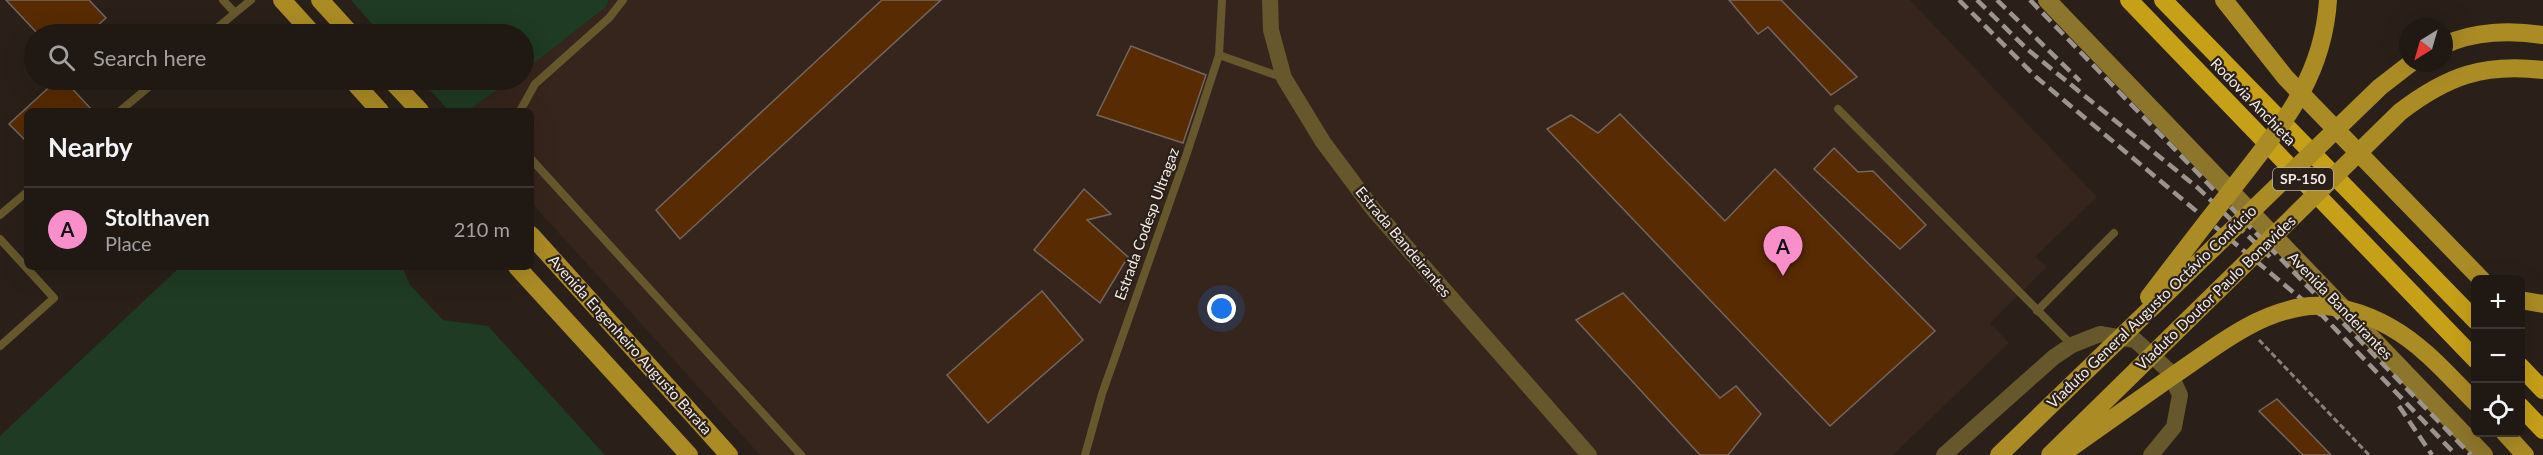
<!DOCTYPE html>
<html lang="en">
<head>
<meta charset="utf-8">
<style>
  body { margin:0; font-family:Lato,sans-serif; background:#28211c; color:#f1f3f6 }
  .controls { position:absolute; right:18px; bottom:18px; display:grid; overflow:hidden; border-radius:9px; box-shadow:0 6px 24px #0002 }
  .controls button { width:54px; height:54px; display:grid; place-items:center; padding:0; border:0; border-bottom:2px solid #3d3733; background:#201813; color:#f1f3f6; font:30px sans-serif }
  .compass { position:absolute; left:2399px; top:18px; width:54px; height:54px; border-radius:50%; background:#201813; box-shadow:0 6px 24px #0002; rotate:217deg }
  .you { position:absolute; left:1222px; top:309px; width:21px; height:21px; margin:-15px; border:4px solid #fff; border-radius:50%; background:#1a73e8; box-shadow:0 0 0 9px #1a73e833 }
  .badge { display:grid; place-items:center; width:39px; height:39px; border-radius:50%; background:#f98fca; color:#111; font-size:20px; font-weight:700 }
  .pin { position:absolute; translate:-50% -50px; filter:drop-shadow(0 2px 3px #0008) }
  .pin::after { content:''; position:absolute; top:32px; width:21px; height:18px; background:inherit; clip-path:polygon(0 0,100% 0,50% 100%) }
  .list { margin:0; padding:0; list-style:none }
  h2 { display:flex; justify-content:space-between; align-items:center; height:78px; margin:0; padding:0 24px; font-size:26px }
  h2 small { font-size:20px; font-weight:400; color:#a2a0a0 }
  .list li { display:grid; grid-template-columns:39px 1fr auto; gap:18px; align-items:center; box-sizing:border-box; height:84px; padding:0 24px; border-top:2px solid #3d3733 }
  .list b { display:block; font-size:22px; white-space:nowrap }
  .list p { margin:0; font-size:20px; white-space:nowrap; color:#a2a0a0 }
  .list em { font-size:20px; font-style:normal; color:#a2a0a0 }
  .icon { flex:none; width:33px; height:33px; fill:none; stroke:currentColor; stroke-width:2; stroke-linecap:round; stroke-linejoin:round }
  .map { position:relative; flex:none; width:2543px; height:455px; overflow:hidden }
  .search { position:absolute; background:#201813; box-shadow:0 6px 24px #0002; left:24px; top:24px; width:510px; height:66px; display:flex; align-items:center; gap:15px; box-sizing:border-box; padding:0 21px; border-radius:33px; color:#a2a0a0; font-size:22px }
  .panel { position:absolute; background:#201813; box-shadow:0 6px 24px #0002; left:24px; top:108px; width:510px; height:162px; border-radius:9px }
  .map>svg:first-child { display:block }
</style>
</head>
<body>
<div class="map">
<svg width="2543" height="455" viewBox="0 0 2543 455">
  <rect width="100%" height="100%" fill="#2a2019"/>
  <path fill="#36251c" d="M 609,0 L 1910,0 L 2097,197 L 2035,257 L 2047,267 L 1990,323 L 2009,343 L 1893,455 L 760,455 L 531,202 L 531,111 L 468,111 L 511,80 L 524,80 L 524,71 L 606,7 Z"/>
  <path fill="#1f3b23" d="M 351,0 L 609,0 L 606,7 L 524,71 L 524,34 L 381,34 Z
    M 421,80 L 511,80 L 468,111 L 449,111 Z
    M 180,267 L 402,267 L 410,285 L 443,320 L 488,326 L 605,455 L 0,455 L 0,436 Z"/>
  <path fill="#582b02" stroke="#73665e" stroke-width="1.5" d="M 6,0 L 89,0 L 106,18 L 88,34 L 38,34 Z
    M 882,0 L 941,0 L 680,239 L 656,210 Z
    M 1729,0 L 1781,0 L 1857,77 L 1831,95 L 1768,27 L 1758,34 Z
    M 1131,46 L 1206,75 L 1183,143 L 1097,115 Z
    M 57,80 L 64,80 L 93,111 L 27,111 L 27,142 L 9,124 Z
    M 1620,114 L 1725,221 L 1775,169 L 1935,331 L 1830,426 L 1547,129 L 1571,115 L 1598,133 Z
    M 1834,148 L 1858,172 L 1873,171 L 1926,225 L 1900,249 L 1814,169 Z
    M 1084,189 L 1111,214 L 1087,220 L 1128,257 L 1100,303 L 1034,250 Z
    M 1042,291 L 1083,340 L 988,423 L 947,375 Z
    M 1623,293 L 1720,398 L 1736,386 L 1761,414 L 1728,455 L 1700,455 L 1576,320 Z
    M 2277,399 L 2331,455 L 2303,455 L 2259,411 Z"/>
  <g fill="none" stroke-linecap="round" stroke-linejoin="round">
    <path stroke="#88807a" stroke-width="3" stroke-dasharray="6 3" stroke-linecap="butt" d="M 2259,340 L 2369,455"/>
    <path stroke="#66572c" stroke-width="8" d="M 223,0 L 235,13 L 251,0
      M 210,34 L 235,13
      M 1219,55 L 1284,78
      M 1838,109 L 2072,345
      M 120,111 L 157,80
      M 520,111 L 535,84 L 609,18 L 623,0
      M 531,159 L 801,455
      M 0,215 L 27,192
      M 0,239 L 54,298 L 0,346
      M 2037,311 L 2114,233
      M 1085,455 L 1102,394 L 1186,156 L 1219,55 L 1222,0"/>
    <path stroke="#66572c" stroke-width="16" d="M 1270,0 L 1271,30 L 1284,78 L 1323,142 L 1373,209 L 1589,455
      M 1944,455 L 2054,357 L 2072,345 L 2100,334 L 2135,340 L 2169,371 L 2180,395 L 2174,427 L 2151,455"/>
    <path stroke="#8d752b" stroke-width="18" d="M 2047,0 L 2484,455"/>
    <path stroke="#ab8b24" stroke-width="18" d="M 282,0 L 313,34
      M 320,0 L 351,34
      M 2224,0 L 2285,77 L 2482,280
      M 2444,45 C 2474,31 2511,30 2543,35
      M 352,80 L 380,111
      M 391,80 L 420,111
      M 531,235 L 729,455
      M 517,267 L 689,455
      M 2520,300 L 2543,304
      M 2504,432 L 2525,455"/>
    <path stroke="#c6a017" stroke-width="18" d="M 2129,0 L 2476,360
      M 2163,0 L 2476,321
      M 2520,366 L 2543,390
      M 2520,406 L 2543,430"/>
    <path stroke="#9c948e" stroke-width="4.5" stroke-dasharray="12 6" stroke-linecap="butt" d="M 1959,0 L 2036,77 L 2323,317
      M 1977,0 L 2027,49 L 2198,188 L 2271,258
      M 1997,0 L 2080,81
      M 2030,0 L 2471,455
      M 2319,312 L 2456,455
      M 2399,406 L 2432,455"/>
    <path stroke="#ab8b24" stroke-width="18" d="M 2149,297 C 2177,260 2205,224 2233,188 C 2280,127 2323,80 2328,0
      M 2069,449 C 2104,424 2139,400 2174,375 C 2214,348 2253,315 2302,307 C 2332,302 2365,313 2390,327 C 2424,346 2449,376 2476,403
      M 1999,455 L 2380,87 L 2411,63
      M 2050,455 L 2400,112 C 2447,76 2483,63 2543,70"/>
  </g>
  <g text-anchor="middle" stroke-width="4.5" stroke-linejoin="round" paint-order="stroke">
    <rect fill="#2a2019" stroke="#b6aea8" stroke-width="1.5" x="2273" y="168" width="60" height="22" rx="4.5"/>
    <g font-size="14" font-weight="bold" fill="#f2ebe6">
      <text x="2303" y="184">SP-150</text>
    </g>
    <g font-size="15" fill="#f2ebe6" stroke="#2a2019">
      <text transform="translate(2253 102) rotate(46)" y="5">Rodovia Anchieta</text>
      <text transform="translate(1147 224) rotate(-70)" y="5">Estrada Codesp Ultragaz</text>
      <text transform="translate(1403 242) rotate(50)" y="5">Estrada Bandeirantes</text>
      <text transform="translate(2216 293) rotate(-44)" y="5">Viaduto Doutor Paulo Bonavides</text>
      <text transform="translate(2340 306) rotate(46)" y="5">Avenida Bandeirantes</text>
      <text transform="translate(2152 307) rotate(-44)" y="5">Viaduto General Augusto Octávio Confúcio</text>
      <text transform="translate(630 345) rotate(48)" y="5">Avenida Engenheiro Augusto Barata</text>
    </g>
  </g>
</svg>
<div class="controls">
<button>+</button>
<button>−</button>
<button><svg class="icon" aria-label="locate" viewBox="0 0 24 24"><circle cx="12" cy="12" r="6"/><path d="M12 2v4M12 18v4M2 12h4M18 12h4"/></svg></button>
</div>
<svg class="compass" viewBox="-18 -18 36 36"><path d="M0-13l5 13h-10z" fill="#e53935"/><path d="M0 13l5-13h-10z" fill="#a2a0a0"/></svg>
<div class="you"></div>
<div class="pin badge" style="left:1783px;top:276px">A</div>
<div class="search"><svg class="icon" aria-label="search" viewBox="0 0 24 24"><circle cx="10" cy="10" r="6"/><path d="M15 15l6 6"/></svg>Search here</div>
<section class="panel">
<h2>Nearby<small></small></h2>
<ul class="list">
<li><span class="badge">A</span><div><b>Stolthaven</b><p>Place</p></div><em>210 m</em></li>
</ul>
</section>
</div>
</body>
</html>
